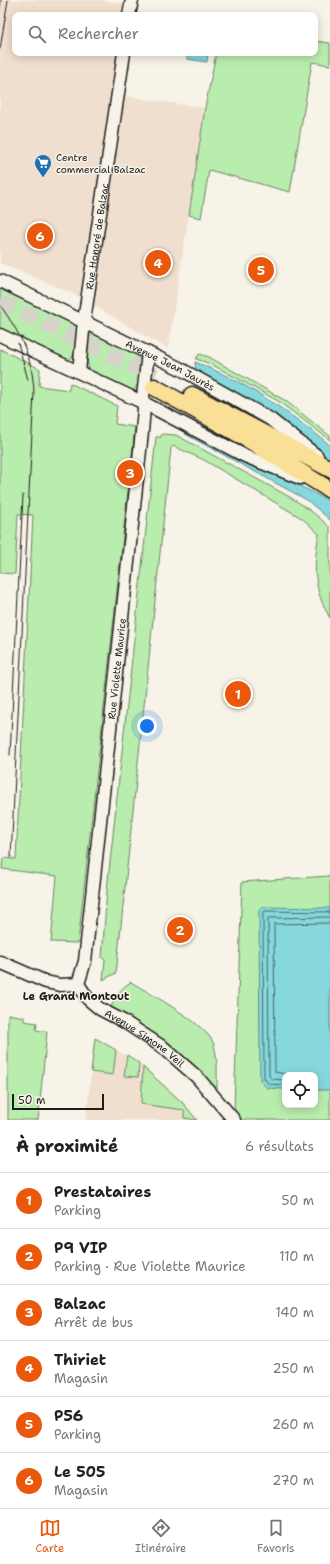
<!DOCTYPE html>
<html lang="fr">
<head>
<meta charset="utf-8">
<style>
  body { margin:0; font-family:"Shantell Sans",sans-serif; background:#f6f6f6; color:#222 }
  .controls { position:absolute; right:12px; bottom:12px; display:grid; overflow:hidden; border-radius:8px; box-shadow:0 2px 10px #0003 }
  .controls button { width:36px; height:36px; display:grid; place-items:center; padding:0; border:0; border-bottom:1px solid #e0e0e0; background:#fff; color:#222; font:20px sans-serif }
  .scale { position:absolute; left:12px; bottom:10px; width:92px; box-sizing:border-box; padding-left:4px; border:2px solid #1c1c1c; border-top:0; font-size:11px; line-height:14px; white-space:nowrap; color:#1c1c1c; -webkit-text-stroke:3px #f7f3e8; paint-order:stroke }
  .you { position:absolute; left:147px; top:726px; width:14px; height:14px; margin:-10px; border:3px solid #fff; border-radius:50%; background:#1a73e8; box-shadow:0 0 0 6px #1a73e833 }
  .badge { display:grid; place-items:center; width:26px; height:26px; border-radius:50%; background:#ea580c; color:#fff; font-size:13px; font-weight:700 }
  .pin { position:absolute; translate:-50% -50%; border:2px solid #fff; box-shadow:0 1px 4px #0006 }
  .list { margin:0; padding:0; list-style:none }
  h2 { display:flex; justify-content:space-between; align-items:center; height:52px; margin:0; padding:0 16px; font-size:17px }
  h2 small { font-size:13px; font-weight:400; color:#767676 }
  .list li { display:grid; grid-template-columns:26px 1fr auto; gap:12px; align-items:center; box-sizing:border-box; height:56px; padding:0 16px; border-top:1px solid #e0e0e0 }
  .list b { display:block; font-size:15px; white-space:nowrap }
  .list p { margin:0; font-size:13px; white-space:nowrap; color:#767676 }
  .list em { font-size:13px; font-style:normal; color:#767676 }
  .icon { flex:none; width:22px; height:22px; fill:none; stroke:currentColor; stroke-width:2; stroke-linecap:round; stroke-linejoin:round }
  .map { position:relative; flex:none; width:330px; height:1120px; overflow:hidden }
  .search { position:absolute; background:#fff; box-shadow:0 2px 10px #0003; left:12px; right:12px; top:12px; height:44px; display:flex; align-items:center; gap:10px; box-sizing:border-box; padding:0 14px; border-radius:8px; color:#767676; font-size:15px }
  .sheet { height:388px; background:#fff }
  nav { display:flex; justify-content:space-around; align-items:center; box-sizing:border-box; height:56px; border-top:1px solid #e0e0e0; background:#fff; font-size:11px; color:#767676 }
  nav a { display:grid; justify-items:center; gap:2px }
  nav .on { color:#ea580c }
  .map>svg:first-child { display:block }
</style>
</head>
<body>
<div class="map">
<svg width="330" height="1120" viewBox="0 0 330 1120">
  <rect width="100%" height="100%" fill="#f7f3e8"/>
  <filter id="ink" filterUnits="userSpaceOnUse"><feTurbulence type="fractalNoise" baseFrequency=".025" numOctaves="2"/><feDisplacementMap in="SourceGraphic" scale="8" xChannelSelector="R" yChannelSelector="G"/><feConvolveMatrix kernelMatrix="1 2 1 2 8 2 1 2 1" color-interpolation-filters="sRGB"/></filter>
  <g filter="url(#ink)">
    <path fill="#f0dfce" d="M 0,0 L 100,0 L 126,4 L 124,15 L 15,15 L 15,53 L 118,53 L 111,94 L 205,108 L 168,349 L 72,293 L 0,263 Z
      M 95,1038 L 139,1063 L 183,1103 L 197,1120 L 86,1120 Z"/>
    <path fill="#b9edae" stroke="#6a8465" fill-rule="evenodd" d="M 315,41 L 330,43 L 330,65 L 312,62 L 290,192 L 209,170 L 201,218 L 189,215 L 205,108 L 216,53 L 315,53 Z
      M 0,286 L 76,323 L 77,327 C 76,338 79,362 63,360 L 0,329 Z
      M 94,333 L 136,352 C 143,362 142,382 133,391 L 128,391 L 91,372 C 85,363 84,339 94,333 Z
      M 0,349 L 40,369 L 39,386 L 69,390 L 70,383 L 117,406 L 115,424 L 135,427 L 78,943 L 51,942 L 57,876 L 2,869 L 3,858 L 16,859 L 33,515 L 18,514 L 15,574 L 0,573 Z
      M 199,354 L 209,357 L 286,401 L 330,436 L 330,440 L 278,401 L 211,364 L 196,359 Z
      M 162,434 L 176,435 L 288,496 C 303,505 318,515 330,528 L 330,618 C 313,589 313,566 319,534 L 303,519 L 204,460 L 173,446 L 171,448 L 116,973 L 103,980 L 105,959 L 102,958 L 107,890 L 156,437 L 161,437 Z
      M 330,873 L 330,1120 L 241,1120 L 234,1110 L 242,882 L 329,876 ZM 285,1075 L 315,1075 L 315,1105 L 285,1105 Z
      M 131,982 C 150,994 209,1025 214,1045 C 218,1059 217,1075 217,1089 C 186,1056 152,1029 111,1007 C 116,996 120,988 131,982 Z
      M 8,1014 L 24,1017 L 24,1021 L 37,1023 L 36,1030 L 47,1032 L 38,1120 L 8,1120 Z
      M 95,1038 L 116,1050 L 113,1075 L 91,1072 Z
      M 127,1055 L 139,1063 L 138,1077 L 124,1076 Z
      M 143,1067 L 183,1103 L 197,1120 L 184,1118 L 184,1110 L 141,1104 Z"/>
    <path fill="#86d8dc" stroke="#5c8d8f" d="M 187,53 L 208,53 L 207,62 L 187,59 Z
      M 195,362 C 245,381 289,412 330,445 L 330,460 L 316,449 L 196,372 Z
      M 187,430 L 330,501 L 330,520 L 307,500 L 185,434 Z
      M 264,907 L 330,908 L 330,1090 L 315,1090 L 315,1075 L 285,1075 L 285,1089 L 267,1088 L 260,1080 L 259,910 Z"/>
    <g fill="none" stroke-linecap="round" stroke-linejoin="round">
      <path stroke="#466769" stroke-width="1" d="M 290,1075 L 275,1072 L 274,924 L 330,923
        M 285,1080 L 272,1079 L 269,1076 L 268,918 L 330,917
        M 285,1085 L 269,1084 L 264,1078 L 263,913 L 265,911 L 330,912"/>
      <path stroke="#d6d3c9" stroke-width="16" stroke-dasharray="16 8" stroke-linecap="butt" d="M 0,302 L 155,376"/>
      <defs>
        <g id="minor">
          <path d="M 129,15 L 132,0"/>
          <path id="s1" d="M 0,281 L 179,368 L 270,419 L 317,456"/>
          <path d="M 0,335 L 144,403 L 245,456 L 300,478"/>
          <path id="s2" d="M 79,372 L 84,321 L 124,53"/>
          <path d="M 0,962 L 46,982 L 60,985 L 78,984"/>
          <path id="s3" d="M 78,984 L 85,961 L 142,432 L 144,408 L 143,397 L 148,353"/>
          <path id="s4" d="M 78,984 L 88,999 L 100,1009 L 123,1021 L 164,1048 L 197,1077 L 234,1120"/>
        </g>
        <path id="major" d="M 154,387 L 244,437 L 330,490
          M 192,395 L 330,469"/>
      </defs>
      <use href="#minor" stroke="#1c1c1c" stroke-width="15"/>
      <use href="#major" stroke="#1c1c1c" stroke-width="19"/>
      <use href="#minor" stroke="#f7f3e8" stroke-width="12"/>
      <use href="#major" stroke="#fadf96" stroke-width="16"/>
      <path stroke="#1c1c1c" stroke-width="1" d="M 0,8 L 1,0
        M 0,49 L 8,0
        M 0,305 C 21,335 32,355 34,392 L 11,857
        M 18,343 L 28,380
        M 10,755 L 23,495"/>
    </g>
  </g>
  <defs>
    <symbol id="supermarket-pin" viewBox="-11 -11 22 30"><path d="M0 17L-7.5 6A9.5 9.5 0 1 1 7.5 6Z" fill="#1f6fb2" stroke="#f7f3e8"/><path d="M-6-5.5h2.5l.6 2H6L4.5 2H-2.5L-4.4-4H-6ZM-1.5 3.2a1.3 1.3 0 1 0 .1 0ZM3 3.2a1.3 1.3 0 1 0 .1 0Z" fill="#fff"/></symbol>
  </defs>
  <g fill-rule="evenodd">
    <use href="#supermarket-pin" x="33" y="153" width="20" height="27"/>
  </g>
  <g text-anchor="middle" stroke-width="3" stroke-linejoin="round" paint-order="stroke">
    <g font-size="10" fill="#1c1c1c" stroke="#f7f3e8" text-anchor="start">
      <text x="56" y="161">Centre<tspan x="56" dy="12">commercial Balzac</tspan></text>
    </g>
    <g font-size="10" fill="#1c1c1c" stroke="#f7f3e8">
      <text dy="4" stroke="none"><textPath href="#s2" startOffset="137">Rue Honoré de Balzac</textPath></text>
      <text dy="4" stroke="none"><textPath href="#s1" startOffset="190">Avenue Jean Jaurès</textPath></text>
      <text dy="4" stroke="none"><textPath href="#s3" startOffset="318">Rue Violette Maurice</textPath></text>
      <text dy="4" stroke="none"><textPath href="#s4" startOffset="87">Avenue Simone Veil</textPath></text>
    </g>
    <g font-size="11" font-weight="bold" fill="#1c1c1c" stroke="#f7f3e8">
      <text x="76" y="1000">Le Grand Montout</text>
    </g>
  </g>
</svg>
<div class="controls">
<button><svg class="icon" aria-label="locate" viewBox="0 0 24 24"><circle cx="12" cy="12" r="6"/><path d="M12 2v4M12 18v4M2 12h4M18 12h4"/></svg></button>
</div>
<div class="scale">50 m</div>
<div class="you"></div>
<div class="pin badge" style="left:238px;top:694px">1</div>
<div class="pin badge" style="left:180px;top:930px">2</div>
<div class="pin badge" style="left:130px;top:473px">3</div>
<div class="pin badge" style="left:158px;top:263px">4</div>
<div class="pin badge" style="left:261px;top:270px">5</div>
<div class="pin badge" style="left:40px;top:236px">6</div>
<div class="search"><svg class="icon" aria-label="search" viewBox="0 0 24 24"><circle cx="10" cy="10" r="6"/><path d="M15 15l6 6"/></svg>Rechercher</div>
</div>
<section class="sheet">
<h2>À proximité<small>6 résultats</small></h2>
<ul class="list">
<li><span class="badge">1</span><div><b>Prestataires</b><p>Parking</p></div><em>50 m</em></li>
<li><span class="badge">2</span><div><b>P9 VIP</b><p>Parking · Rue Violette Maurice</p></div><em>110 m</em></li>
<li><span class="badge">3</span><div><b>Balzac</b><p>Arrêt de bus</p></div><em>140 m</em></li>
<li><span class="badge">4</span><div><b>Thiriet</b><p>Magasin</p></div><em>250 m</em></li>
<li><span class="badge">5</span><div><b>P56</b><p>Parking</p></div><em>260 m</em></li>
<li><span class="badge">6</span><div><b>Le 505</b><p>Magasin</p></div><em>270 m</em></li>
</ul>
</section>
<nav>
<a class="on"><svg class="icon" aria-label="map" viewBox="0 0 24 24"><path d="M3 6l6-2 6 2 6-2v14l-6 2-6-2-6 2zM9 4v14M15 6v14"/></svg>Carte</a>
<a><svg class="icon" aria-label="directions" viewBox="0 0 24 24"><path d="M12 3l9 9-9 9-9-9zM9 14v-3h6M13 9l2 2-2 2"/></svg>Itinéraire</a>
<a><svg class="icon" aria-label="saved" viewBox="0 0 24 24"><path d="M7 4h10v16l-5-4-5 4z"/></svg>Favoris</a>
</nav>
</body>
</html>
